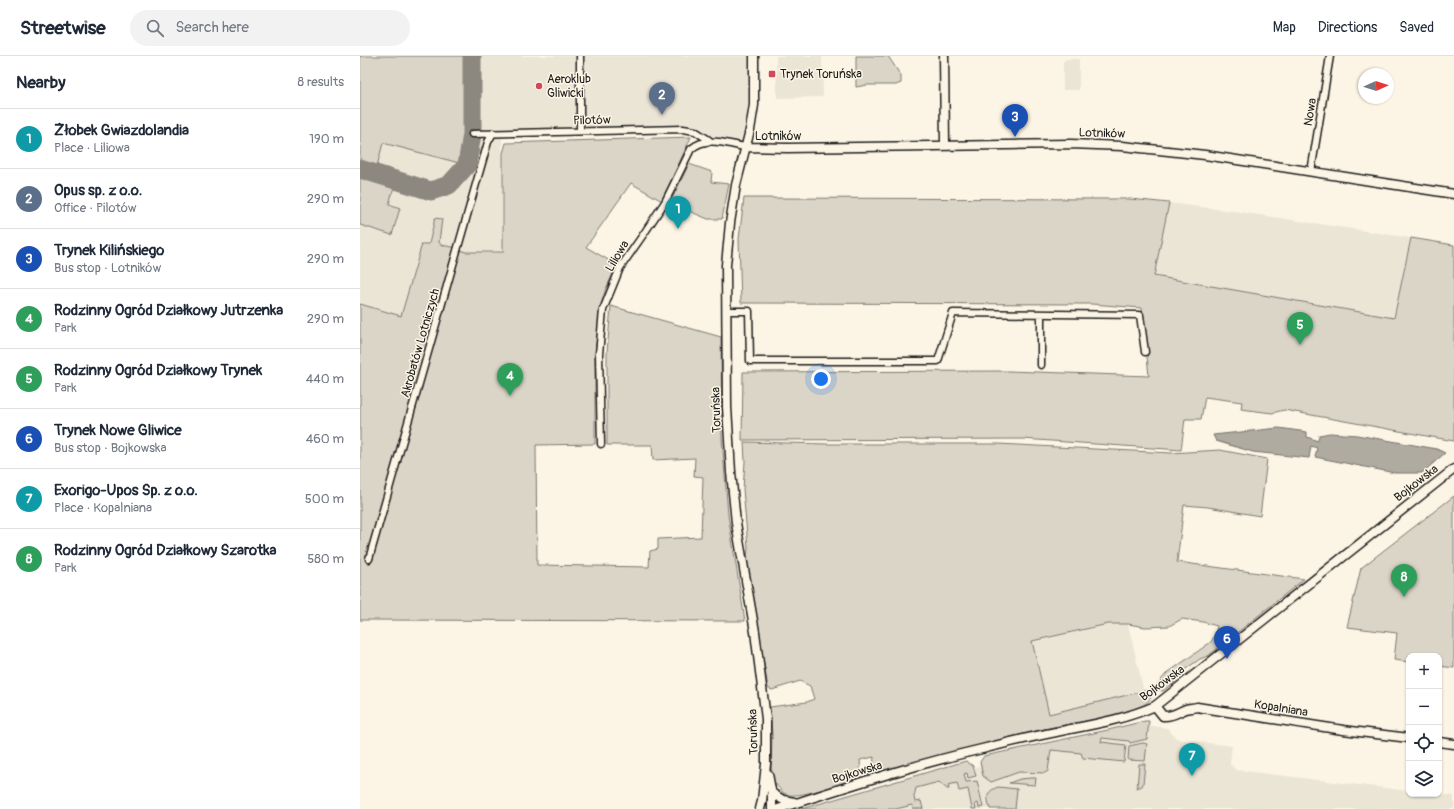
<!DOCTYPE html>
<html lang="en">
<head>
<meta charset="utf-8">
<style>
  body { margin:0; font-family:Pangolin,sans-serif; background:#f2f2f3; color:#1f2937 }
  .controls { position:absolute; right:12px; bottom:12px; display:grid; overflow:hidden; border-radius:8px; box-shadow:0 1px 3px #0004 }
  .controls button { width:36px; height:36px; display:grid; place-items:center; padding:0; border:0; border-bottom:1px solid #e0e1e3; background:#fff; color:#1f2937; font:20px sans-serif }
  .compass { position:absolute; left:998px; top:12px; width:36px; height:36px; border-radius:50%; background:#fff; box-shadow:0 1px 3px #0004; rotate:87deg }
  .you { position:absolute; left:461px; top:323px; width:14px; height:14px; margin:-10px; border:3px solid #fff; border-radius:50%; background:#1a73e8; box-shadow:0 0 0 6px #1a73e833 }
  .badge { display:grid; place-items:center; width:26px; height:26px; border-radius:50%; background:#d1495b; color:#fff; font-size:13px; font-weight:700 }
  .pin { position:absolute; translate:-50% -33px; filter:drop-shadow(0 1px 2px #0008) }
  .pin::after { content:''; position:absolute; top:21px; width:14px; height:12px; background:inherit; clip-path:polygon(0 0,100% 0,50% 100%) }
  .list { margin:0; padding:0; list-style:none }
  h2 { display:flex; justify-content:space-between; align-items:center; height:52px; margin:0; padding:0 16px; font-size:17px }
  h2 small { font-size:13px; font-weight:400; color:#747a83 }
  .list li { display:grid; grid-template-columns:26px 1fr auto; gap:12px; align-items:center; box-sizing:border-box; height:60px; padding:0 16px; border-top:1px solid #e0e1e3 }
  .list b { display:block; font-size:15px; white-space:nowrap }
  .list p { margin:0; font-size:13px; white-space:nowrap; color:#747a83 }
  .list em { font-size:13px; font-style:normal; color:#747a83 }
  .icon { flex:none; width:22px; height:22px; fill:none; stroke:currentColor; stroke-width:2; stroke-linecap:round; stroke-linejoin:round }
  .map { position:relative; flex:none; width:1094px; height:753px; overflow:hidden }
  header { display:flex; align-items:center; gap:24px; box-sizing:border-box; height:56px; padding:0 20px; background:#fff; border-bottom:1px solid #e0e1e3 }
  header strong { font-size:19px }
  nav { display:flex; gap:22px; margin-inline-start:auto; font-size:14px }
  .search { width:280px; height:36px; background:#f2f2f3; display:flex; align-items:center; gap:10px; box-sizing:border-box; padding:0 14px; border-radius:22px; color:#747a83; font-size:15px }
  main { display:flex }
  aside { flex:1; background:#fff }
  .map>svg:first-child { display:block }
</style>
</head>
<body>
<header>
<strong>Streetwise</strong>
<div class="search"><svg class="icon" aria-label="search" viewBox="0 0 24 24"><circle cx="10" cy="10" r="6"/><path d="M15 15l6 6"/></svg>Search here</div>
<nav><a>Map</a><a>Directions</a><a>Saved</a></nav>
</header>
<main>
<aside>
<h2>Nearby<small>8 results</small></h2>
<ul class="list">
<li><span class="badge" style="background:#0f9aa8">1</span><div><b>Żłobek Gwiazdolandia</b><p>Place · Liliowa</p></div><em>190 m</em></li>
<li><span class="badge" style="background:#5c6f8a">2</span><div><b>Opus sp. z o.o.</b><p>Office · Pilotów</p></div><em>290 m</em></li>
<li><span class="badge" style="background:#1a4fb4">3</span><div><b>Trynek Kilińskiego</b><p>Bus stop · Lotników</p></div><em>290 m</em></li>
<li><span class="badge" style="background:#2e9e5b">4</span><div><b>Rodzinny Ogród Działkowy Jutrzenka</b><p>Park</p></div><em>290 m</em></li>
<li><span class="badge" style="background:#2e9e5b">5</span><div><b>Rodzinny Ogród Działkowy Trynek</b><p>Park</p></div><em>440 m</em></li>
<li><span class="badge" style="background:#1a4fb4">6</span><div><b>Trynek Nowe Gliwice</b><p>Bus stop · Bojkowska</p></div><em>460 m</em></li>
<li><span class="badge" style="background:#0f9aa8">7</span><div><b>Exorigo-Upos Sp. z o.o.</b><p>Place · Kopalniana</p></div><em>500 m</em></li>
<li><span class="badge" style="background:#2e9e5b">8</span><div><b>Rodzinny Ogród Działkowy Szarotka</b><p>Park</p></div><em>580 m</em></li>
</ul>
</aside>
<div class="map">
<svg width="1094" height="753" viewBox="0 0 1094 753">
  <rect width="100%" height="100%" fill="#fcf5e5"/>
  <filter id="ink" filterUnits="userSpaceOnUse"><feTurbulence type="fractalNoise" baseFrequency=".025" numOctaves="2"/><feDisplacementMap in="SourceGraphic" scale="8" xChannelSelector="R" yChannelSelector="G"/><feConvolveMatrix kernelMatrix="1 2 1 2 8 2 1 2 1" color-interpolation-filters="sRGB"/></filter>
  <g filter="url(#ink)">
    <path fill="#ebe5d6" d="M 0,0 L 394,0 L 395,30 L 385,91 L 349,84 L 335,75 L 142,80 L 142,195 L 105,196 L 0,566 Z
      M 416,0 L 462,0 L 463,41 L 417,42 Z
      M 705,3 L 719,3 L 719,34 L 703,34 L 703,5 L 705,5 Z
      M 809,147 L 880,156 L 1051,182 L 1034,262 L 794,220 Z
      M 748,568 L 768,568 L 784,636 L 689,659 L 672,585 Z
      M 786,669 L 807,672 L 817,683 L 872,690 L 870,708 L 876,714 L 1049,735 L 1049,738 L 1079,738 L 1094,740 L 1094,753 L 444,753 Z"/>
    <path fill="#dbd5c8" stroke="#7c7872" d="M 0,0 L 112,0 L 112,78 L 107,109 L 23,87 L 15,118 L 36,124 L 29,148 L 40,152 L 32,179 L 0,169 Z
      M 496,0 L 528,0 L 541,20 L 541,27 L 536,29 L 507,29 L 496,31 Z
      M 331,81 L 302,145 L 271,127 L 226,191 L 257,209 L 245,235 L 240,253 L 235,298 L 235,388 L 176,389 L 177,509 L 289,511 L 290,495 L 298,493 L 298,483 L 341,481 L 343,421 L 334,420 L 335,402 L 293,404 L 292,389 L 247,389 L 247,296 L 251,250 L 361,281 L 362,382 L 368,459 L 385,565 L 0,564 L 0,248 L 41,260 L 62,188 L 69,188 L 75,162 L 82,163 L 79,186 L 81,189 L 98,192 L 105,196 L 143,196 L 143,97 L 146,87 Z
      M 329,108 L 352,116 L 351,126 L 369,128 L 362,163 L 348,163 L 310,147 Z
      M 384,142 L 770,143 L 809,147 L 794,220 L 1034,262 L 1051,182 L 1094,189 L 1094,385 L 924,354 L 912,357 L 881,353 L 882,346 L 845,341 L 841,363 L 825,363 L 821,394 L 663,383 L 382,384 L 383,316 L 648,315 L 789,320 L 782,252 L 732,248 L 381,247 L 379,183 Z
      M 384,386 L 467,388 L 638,388 L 811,397 L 860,394 L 907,403 L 900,460 L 848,451 L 824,449 L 817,506 L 944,523 L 848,600 L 840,603 L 820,617 L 816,625 L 803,635 L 799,634 L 796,630 L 806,618 L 851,586 L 855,579 L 857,570 L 843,566 L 822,563 L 809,570 L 785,571 L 768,568 L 748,568 L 672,585 L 689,658 L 788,634 L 792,637 C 791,644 788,647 781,650 C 751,663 716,666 684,673 C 629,686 574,701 520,717 L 517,716 C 514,711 513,707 514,701 L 500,704 L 501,718 L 499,722 C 484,727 443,741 429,739 C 423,738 419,732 415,727 L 413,728 L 411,722 L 412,678 L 410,651 L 447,646 L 454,643 L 450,630 L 440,625 L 412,634 L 408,632 L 387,503 L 388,491 L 383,433 L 385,406 Z
      M 1094,440 L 1094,612 L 1079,610 L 1079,600 L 1049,600 L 1049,606 L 1034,604 L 1037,577 L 987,571 L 1001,512 Z
      M 785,665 L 789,665 L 787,683 L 770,687 L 769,685 L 742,682 L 741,686 L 766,689 L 764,706 L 723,702 L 721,697 L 691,694 L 688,715 L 685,717 L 659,716 L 631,726 L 623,720 L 620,706 L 624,700 L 748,674 Z
      M 783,687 L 787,688 L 785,705 L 768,704 L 769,690 Z
      M 606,705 L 613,710 L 616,720 L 608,722 L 607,717 L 604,718 L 606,726 L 617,725 L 623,751 L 619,752 L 618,747 L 615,748 L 616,753 L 612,753 L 608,733 L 599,735 L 597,727 L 588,729 L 589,733 L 587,733 L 579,726 L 556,732 L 554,741 L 555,746 L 561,745 L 563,753 L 553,753 L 552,749 L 536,753 L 441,753 Z
      M 779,708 L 785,708 L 783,728 L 782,730 L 777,732 Z
      M 671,722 L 676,722 L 675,729 L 649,727 L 660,723 Z
      M 638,731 L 657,733 L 655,753 L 630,753 C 627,741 625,736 638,731 Z"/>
    <path fill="#b0aba1" stroke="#75726c" d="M 919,372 L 947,376 L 947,381 L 958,385 L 959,379 L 970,377 L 997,379 L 1077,393 L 1085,397 L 1062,417 L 1035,417 L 955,401 L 957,392 L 951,390 L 949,402 L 893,396 L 856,385 L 853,379 Z"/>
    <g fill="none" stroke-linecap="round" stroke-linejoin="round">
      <path stroke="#8c8880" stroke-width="19" d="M 0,113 L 71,135 L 89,129 L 107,109 L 112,78 L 112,0"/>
      <defs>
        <path id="street" d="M 220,75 L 220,0
          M 112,78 L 323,73 L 335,75 L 349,84
          M 951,116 L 970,0
          M 366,255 L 389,255 L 390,305 L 578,305 L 593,257 L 780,259 L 785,296
          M 681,258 L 681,309
          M 241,388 L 239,298 L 243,254 L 260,212 L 285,176 L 305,146 L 331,93 C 346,79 367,88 385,91
          M 9,503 L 128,86 L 133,77"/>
        <path id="secondary" d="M 394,0 L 394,49 L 390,74 L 376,129 L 370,167 L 366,209 L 367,351 L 371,416 L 376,467 L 395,576 L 406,663 L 406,708 L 402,745 L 400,753
          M 584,0 L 585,89
          M 385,91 L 427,92 L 711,88 L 762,90 L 845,99 L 1094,138
          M 795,650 L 803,660 C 812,661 818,656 826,653 C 829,652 833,652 837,651 L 983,674 L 1049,682
          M 1079,686 L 1094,688
          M 408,718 L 412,739 L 412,753
          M 412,737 L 423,744 L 434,746
          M 418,753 C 485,731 553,709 622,693 C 646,687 671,681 696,676 C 730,669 763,664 795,650 L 1094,413"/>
      </defs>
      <use href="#street" stroke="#1c1c1c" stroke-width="9"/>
      <use href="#secondary" stroke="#1c1c1c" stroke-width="11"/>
      <use href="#street" stroke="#fcf5e5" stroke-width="6"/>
      <use href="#secondary" stroke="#fcf5e5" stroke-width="8"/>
    </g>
  </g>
  <g fill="#d1495b" stroke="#fcf5e5" stroke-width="1.5">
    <rect x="408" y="14" width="8" height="8" rx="2"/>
    <circle cx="179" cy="30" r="4"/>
  </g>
  <g text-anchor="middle" stroke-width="3" stroke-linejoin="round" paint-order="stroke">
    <g font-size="12" fill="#1c1c1c" stroke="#fcf5e5" text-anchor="start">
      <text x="420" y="22">Trynek Toruńska</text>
      <text x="187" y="27">Aeroklub<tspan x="187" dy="14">Gliwicki</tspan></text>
    </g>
    <g font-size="12" fill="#1c1c1c" stroke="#fcf5e5">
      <text transform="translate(950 56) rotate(-81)" y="4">Nowa</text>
      <text transform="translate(232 64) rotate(-1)" y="4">Pilotów</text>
      <text transform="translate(742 77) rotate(2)" y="4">Lotników</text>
      <text x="418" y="84">Lotników</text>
      <text transform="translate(257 200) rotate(-59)" y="4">Liliowa</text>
      <text transform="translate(60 287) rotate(-74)" y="4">Akrobatów Lotniczych</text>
      <text transform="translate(356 354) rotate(-92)" y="4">Toruńska</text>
      <text transform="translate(1056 427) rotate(-38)" y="4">Bojkowska</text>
      <text transform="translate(802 627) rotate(-36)" y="4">Bojkowska</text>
      <text transform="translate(921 652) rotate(9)" y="4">Kopalniana</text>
      <text transform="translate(393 676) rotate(-92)" y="4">Toruńska</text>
      <text transform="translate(497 716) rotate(-17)" y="4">Bojkowska</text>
    </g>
  </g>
</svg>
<div class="controls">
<button>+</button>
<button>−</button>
<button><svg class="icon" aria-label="locate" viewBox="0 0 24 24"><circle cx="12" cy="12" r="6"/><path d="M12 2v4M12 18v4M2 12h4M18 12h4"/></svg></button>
<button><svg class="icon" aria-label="layers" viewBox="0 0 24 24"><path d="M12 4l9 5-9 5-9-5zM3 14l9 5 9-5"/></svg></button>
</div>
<svg class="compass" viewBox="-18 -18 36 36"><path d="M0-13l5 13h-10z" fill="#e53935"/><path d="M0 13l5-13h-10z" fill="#747a83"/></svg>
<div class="you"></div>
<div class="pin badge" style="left:318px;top:173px;background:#0f9aa8">1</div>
<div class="pin badge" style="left:302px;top:59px;background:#5c6f8a">2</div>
<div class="pin badge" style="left:655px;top:81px;background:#1a4fb4">3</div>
<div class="pin badge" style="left:150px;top:340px;background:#2e9e5b">4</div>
<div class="pin badge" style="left:940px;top:289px;background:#2e9e5b">5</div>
<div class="pin badge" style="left:867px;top:603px;background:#1a4fb4">6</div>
<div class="pin badge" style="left:832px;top:720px;background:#0f9aa8">7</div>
<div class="pin badge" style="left:1044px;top:541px;background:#2e9e5b">8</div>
</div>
</main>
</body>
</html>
